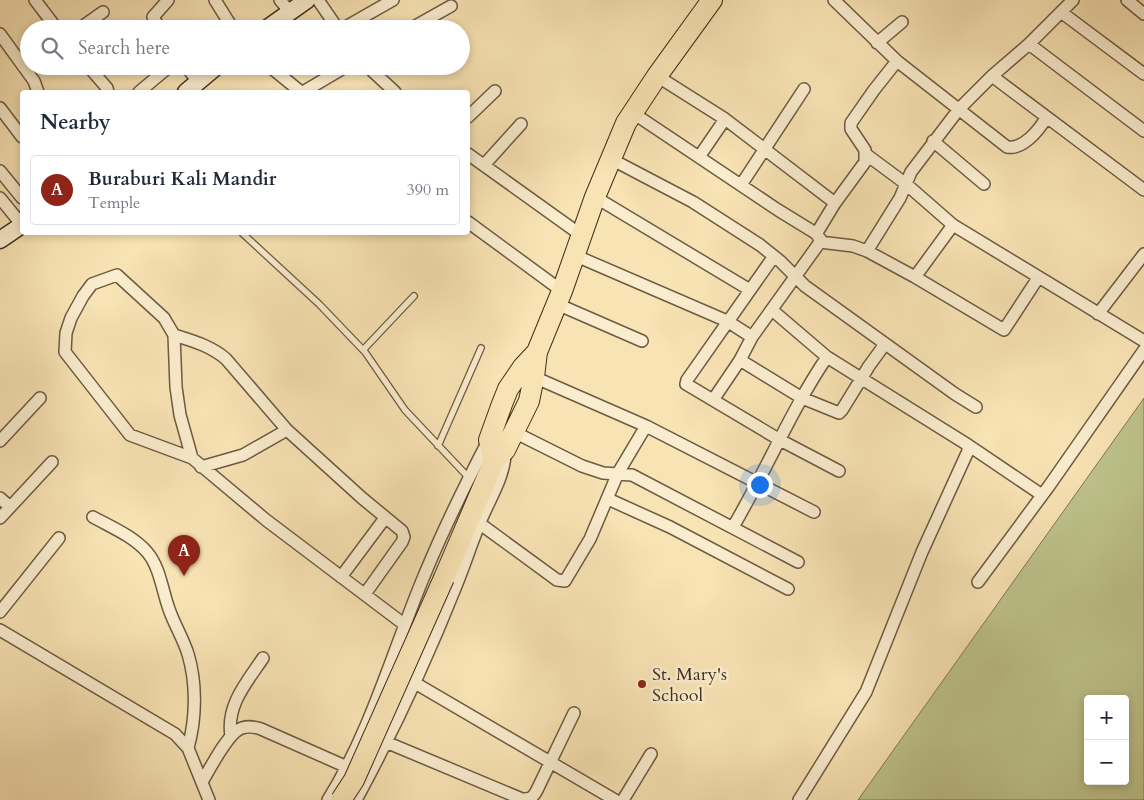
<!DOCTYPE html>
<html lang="en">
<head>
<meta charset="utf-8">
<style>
  body { margin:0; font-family:Cardo,serif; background:#f2f2f3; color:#1f2937 }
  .controls { position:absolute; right:15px; bottom:15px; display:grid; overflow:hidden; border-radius:5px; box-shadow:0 2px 8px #0003 }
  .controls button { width:45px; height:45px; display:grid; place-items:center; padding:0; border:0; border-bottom:1px solid #e0e1e3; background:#fff; color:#1f2937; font:25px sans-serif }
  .you { position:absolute; left:759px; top:484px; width:18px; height:18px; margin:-12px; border:4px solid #fff; border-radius:50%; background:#1a73e8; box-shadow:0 0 0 8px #1a73e833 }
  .badge { display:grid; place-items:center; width:32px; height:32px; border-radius:50%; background:#8f2418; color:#fff; font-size:16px; font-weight:700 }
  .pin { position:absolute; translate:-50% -41px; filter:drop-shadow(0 1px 2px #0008) }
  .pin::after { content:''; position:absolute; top:26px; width:18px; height:15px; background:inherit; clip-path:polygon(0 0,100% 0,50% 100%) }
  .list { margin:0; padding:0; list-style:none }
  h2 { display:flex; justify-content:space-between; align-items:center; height:65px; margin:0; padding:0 20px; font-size:21px }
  h2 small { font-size:16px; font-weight:400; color:#747a83 }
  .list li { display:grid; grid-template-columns:32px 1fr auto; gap:15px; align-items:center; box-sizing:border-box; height:70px; margin:0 10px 10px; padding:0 10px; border:1px solid #e0e1e3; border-radius:5px }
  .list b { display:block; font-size:19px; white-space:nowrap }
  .list p { margin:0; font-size:16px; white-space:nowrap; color:#747a83 }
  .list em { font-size:16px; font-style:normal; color:#747a83 }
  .icon { flex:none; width:28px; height:28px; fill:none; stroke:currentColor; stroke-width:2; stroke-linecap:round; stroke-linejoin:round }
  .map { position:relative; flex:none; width:1144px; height:800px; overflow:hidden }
  .search { position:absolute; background:#fff; box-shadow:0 2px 8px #0003; left:20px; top:20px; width:450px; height:55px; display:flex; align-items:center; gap:12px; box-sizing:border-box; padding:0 18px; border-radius:28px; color:#747a83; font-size:19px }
  .panel { position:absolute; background:#fff; box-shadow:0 2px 8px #0003; left:20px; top:90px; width:450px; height:145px; border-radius:5px }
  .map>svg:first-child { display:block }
</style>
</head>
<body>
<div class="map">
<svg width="1144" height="800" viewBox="0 0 1144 800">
  <rect width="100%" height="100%" fill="#f8e3b4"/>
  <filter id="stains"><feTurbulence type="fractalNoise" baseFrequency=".004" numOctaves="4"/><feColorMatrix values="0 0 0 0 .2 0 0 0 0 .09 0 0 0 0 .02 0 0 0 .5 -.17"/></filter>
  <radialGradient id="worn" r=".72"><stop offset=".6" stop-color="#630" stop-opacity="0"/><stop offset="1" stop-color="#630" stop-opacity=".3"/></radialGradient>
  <path fill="#bec38c" stroke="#7e7854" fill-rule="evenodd" d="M 1144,398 L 1144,800 L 858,800 ZM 1088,699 L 1125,699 L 1125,781 L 1088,781 Z"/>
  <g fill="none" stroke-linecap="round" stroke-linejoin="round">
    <defs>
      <path id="lane" d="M 241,232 L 319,304 L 365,352 L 405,410 L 470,479
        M 363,350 L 414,296
        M 438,446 L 481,348"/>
      <path id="street" d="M 35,0 L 57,29
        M 215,0 L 233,29
        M 280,0 L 290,12
        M 318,0 L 338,29
        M 834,0 L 897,61 L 1007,147 C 1023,150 1039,130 1046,118
        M 1127,0 L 1144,14
        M 1061,12 L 1144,74
        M 79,29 L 103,12
        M 160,29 L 153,17 L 168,0
        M 342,29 L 393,0
        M 410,29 L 451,6
        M 0,34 L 34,81 L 38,92
        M 877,43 L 902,22
        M 1029,44 L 1144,131
        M 88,66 L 107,88 L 108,92
        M 186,66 L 198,82
        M 269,66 L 301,92
        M 367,66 L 395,92
        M 376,74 L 389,66
        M 657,76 L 725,119 L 835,203
        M 992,76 L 1144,190
        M 139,92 L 170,66
        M 303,92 L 347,66
        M 0,108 L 22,137
        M 633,113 L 778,210 L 817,234
        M 468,117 L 495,91
        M 933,141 L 984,184
        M 468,154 L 581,235
        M 867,155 L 906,184 L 953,225 L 1144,341
        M 699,157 L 725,119
        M 611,159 L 693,202 L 760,245 L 780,261 L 805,286 L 955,394 L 976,407
        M 484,165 L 521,124
        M 0,171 L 22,198
        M 741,185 L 804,89
        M 595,197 L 750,290
        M 0,198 L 22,225
        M 468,222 L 562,291
        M 820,242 L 853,246 L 867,251 L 915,277 L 1004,330 L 1038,278
        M 867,251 L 900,198 L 911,172 L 959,109 L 992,76 L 1029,44 L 1073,0
        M 574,255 L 727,321 L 752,337
        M 774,256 L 687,380 L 686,384 L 780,440 L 839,471
        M 915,277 L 953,225
        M 557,304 L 642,341
        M 772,310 L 827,357 L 968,445 L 1042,495
        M 1098,314 L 1144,254
        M 174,335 L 176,387 L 180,415 L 192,458
        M 740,360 L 802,398 L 839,413 L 842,410 L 869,366 L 885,344
        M 534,377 L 646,426 L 814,512
        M 713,400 L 740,360 L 752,337 L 820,242 L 821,240 L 817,235 L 818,231 L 835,203 L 865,162 L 865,150 L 851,129 L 851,123 L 874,90 L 897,61
        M 514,432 L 582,466 L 603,473 L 632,475 L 798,562
        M 0,441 L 40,398
        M 201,467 L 243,455 L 287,430
        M 0,498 L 10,507
        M 608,499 L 670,527 L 788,589
        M 93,517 C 111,527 133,536 147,552 C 160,567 162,590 169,609 C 174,624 183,638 188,654 C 197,684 196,719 188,748
        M 0,518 L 52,462
        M 479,523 L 557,580 L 565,581 L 590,539 L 618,473 L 646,426
        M 733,527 C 766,471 791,410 827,357
        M 341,577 L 385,518
        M 978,582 L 1049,486 L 1144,350
        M 365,594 L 402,542 L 404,537 L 402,531 L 362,498 L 287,430 L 226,359 C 211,346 193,341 174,335 L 164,318 L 117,275 L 92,284 L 83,296 L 71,318 L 66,333 L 65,352 L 130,435 L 192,458 L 266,520 L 405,625
        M 0,612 L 59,538
        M 0,630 L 175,734 L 188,748 L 209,800
        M 415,683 L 615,800
        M 231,736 C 226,705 247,682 263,658
        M 381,740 L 522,799 C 530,799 533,798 537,790 L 574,713
        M 202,782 C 210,769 228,732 242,728 C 248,726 255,727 261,729 L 347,767
        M 328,800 C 371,731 393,650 424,576 C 443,530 465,485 488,441
        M 356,800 C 394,730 427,659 456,586 C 464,566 471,545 479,525 C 488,501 506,476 505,450
        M 623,800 L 651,754
        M 799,800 L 866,692 L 922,552 L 968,451 L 968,445"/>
      <path id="secondary" d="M 266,29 L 307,0
        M 186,92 L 217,66
        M 0,240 L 22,225"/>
      <path id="highway" d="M 494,461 L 489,440 L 502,404 L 508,389 L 523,367 L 537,352
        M 444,578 L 494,461 L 505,450 L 529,401 L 534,377 L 537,352 L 562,291 L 595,197 L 626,123 L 657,76 L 712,0"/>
    </defs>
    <use href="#lane" stroke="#6d5a42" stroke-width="8"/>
    <use href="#street" stroke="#6d5a42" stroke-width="14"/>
    <use href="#secondary" stroke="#3f2c1c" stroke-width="19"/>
    <use href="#highway" stroke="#3f2c1c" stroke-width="22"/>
    <use href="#lane" stroke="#faedce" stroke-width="5.5"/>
    <use href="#street" stroke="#faedce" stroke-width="11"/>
    <use href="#secondary" stroke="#faedce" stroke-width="16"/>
    <use href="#highway" stroke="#f8e3b4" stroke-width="20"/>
    <defs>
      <path id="highway-bridge" d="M 341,800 L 354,780 L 444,578"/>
    </defs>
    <use href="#highway-bridge" stroke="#3f2c1c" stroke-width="22" stroke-linecap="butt"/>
    <use href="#highway-bridge" stroke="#f8e3b4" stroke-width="20"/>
  </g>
  <circle fill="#8f2418" stroke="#faedce" stroke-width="2" cx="642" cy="684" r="5"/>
  <g text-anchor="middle" stroke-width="5" stroke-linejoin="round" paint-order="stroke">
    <g font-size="18" fill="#3f2c1c" stroke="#faedce" text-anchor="start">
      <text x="652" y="680">St. Mary's<tspan x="652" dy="21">School</tspan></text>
    </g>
  </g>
  <rect width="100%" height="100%" filter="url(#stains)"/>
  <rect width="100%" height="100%" fill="url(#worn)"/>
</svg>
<div class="controls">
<button>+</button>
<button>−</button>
</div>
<div class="you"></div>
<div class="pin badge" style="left:184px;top:576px">A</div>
<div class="search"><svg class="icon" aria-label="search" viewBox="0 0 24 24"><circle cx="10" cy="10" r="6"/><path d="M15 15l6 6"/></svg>Search here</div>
<section class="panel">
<h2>Nearby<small></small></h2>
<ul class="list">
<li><span class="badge">A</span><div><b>Buraburi Kali Mandir</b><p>Temple</p></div><em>390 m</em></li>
</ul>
</section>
</div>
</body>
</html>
